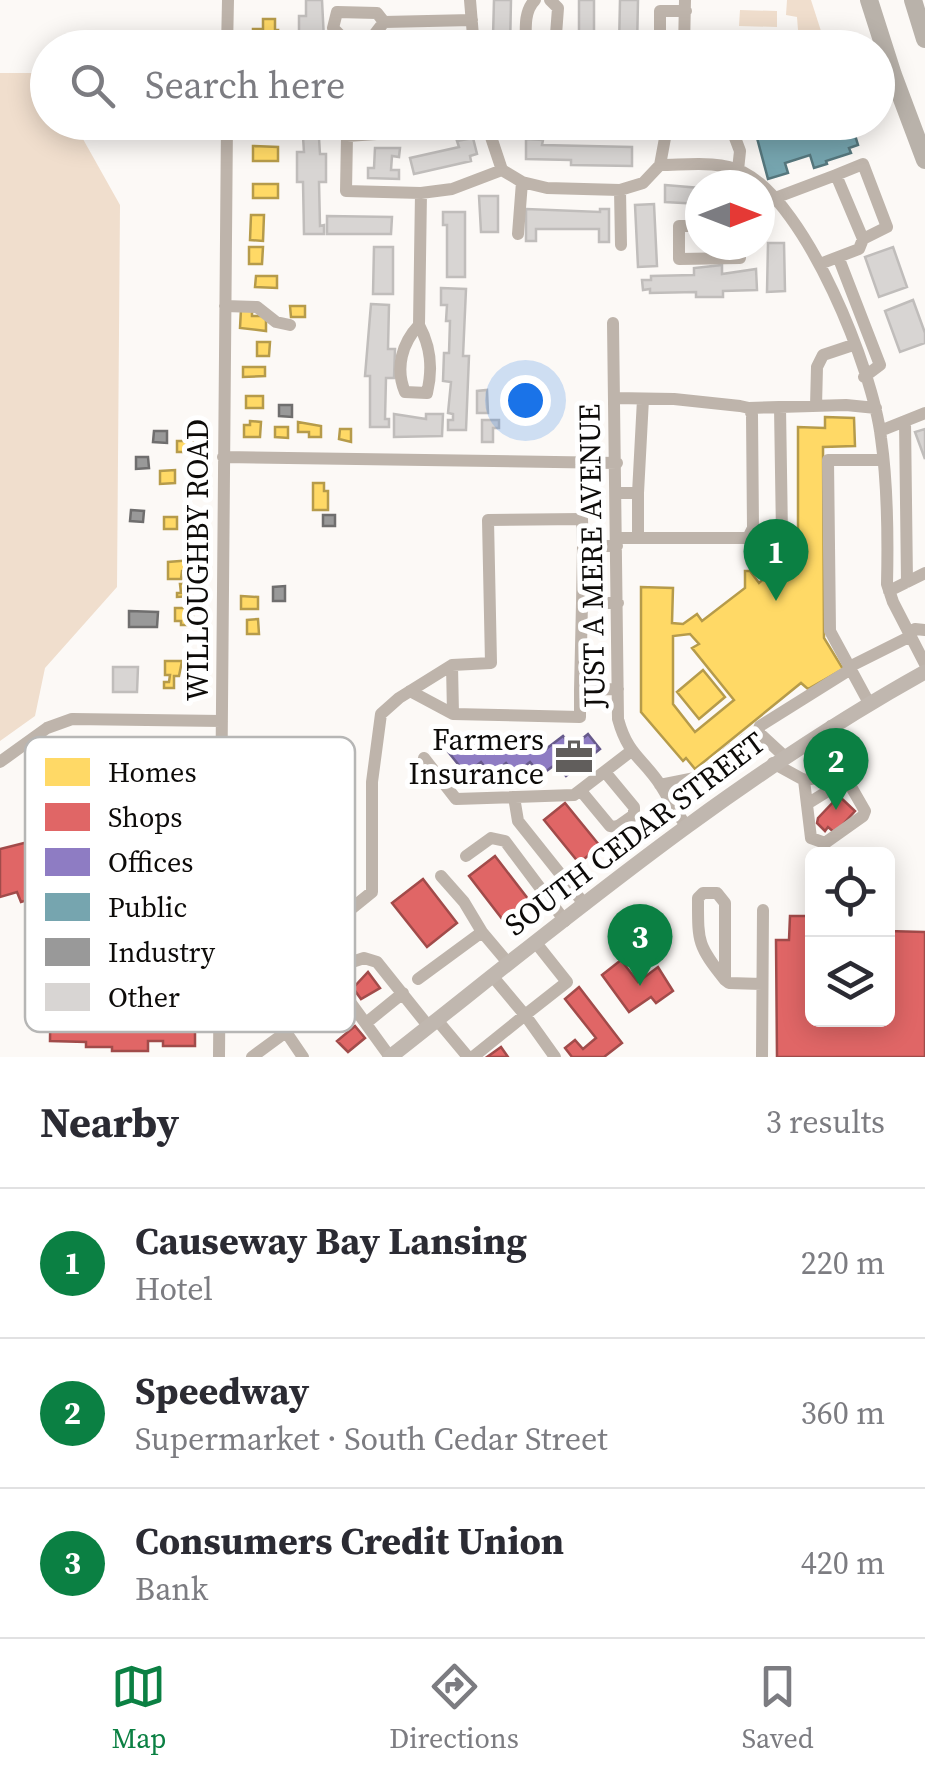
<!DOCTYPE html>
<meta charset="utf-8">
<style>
:root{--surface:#fff;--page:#f2f2f3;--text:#2b2b33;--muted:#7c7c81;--line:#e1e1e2;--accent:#0b8043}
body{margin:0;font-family:"Source Serif 4",serif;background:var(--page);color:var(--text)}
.controls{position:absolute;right:30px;bottom:30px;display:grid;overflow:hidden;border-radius:15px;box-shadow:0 5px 25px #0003}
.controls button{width:90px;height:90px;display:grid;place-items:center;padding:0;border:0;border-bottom:2px solid var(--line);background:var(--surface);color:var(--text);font:50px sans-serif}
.compass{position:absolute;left:685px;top:170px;width:90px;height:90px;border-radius:50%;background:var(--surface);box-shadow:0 5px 25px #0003;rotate:90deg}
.you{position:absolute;left:525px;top:400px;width:35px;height:35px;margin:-25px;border:8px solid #fff;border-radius:50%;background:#1a73e8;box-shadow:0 0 0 15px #1a73e833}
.badge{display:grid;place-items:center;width:65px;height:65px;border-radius:50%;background:var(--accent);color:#fff;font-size:32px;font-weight:700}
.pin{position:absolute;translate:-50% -82px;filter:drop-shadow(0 2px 5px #0008)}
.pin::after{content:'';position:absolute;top:52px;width:35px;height:30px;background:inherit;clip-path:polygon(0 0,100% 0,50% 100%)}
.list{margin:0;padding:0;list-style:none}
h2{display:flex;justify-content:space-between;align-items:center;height:130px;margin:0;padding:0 40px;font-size:42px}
h2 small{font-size:32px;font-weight:400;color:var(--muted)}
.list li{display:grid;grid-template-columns:65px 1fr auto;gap:30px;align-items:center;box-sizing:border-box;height:150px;padding:0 40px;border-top:2px solid var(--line)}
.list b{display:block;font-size:38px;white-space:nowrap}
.list p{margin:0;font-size:32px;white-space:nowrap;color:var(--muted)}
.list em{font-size:32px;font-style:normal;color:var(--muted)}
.icon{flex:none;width:55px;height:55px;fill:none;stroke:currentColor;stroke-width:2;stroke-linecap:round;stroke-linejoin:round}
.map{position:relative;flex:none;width:925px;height:1057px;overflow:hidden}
.search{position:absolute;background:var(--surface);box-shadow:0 5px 25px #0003;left:30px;right:30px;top:30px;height:110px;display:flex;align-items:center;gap:25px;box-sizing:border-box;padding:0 35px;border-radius:55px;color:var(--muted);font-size:38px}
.sheet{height:580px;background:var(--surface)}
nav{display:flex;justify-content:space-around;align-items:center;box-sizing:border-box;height:140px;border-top:2px solid var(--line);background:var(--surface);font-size:28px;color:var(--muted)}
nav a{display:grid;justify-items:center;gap:5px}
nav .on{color:var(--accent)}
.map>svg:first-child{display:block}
</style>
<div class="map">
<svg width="925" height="1057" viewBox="0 0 925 1057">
<rect width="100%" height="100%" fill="#fcf9f6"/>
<path fill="#f0decd" d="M787,0H811L821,31L798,30L797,17L786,15Z
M740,10L777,11V27L739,26Z
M0,73H46L48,122L74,123L120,205L117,587L45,668L35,716L0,741Z"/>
<path fill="#ffd966" stroke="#b69b4a" stroke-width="2.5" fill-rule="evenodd" d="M263,19H275V30H278L276,48L253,43V29H263Z
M253,146L278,147V161H253Z
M253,184H278V198H253Z
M251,215H264L263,241L250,240Z
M249,247H263L262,264H249Z
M256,276H277V288L255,287Z
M290,306H305V317H291Z
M241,309H252V316H266V331L240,328Z
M257,342H270L269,356H257Z
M243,367H265V376L243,377Z
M246,396H263V408H246Z
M825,417L854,418L855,446L823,447L824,638L843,669L808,689L801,683L695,769L686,758L683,761L641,712V587L673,588L672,623L683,624L697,614L702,621L745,588V571H750L759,583L774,570L798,571V427L825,428ZM690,634L699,644L692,648L734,700L695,732L673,704V636Z
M250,421L261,422L260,437H244V425H250Z
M298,422L321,426V437H309V432H298Z
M275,427H288V438L275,437Z
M340,429H351V442L339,439Z
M177,441H193V452H177Z
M175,470V483L160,484V471Z
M313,483H324V491H328V510H313Z
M164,517H177V529H164Z
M192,560V572L182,571L181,579H168V562Z
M180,584H192V596L177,597V593H181Z
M241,596L258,597V609H241Z
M175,608H193V625H181V621H175Z
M258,619L259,634H247V620Z
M165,661H182L179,676H174V688H164V682H169L170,675H165Z
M703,670L725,697L699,719L677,692Z"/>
<path fill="#e06666" stroke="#a14b4a" stroke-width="2.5" d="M831,772L843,789L832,797L820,779Z
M839,796L855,811L835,833L828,827L825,831L817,823L818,818Z
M565,803L600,846L579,863L544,820Z
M40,839L46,858L38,861L48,894L21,902L17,892L0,897V849Z
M495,856L532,904L506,924L469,876Z
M423,879L457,923L427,947L392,903Z
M790,916H812V1019H888V931L925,932V1057H777L776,940H789Z
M145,949H195V1046H163V1041H148V1051H112V1047H86V1042L50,1041L51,963H145Z
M621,960L638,982L658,967L673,991L656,1003L651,997L629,1012L602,975Z
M368,972L380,988L361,999L353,988Z
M579,987L622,1043L604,1057H572L565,1048L575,1040L583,1049L596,1038L565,999Z
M355,1026L365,1038L348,1052L337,1041Z
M501,1047L508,1057H487Z"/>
<path fill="#8e7cc3" stroke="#675a8b" stroke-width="2.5" d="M588,734L600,749L566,776L556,764L541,775L530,762L515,774L506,763L491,775L481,762L466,774L445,748L458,738L468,751L487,736L496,748L511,736L521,749L536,737L546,749L563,736L572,747Z"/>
<path fill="#76a5af" stroke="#56777d" stroke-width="2.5" d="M851,122L858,145L849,148L851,153L826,161L827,164L814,168L810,155L785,163L788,173L768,179L753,123Z"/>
<path fill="#999" stroke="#6f6e6e" stroke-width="2.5" d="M279,405H292V417L279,416Z
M154,431H167V443L153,442Z
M136,457H148L149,468L136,469Z
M131,510L144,511L143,522L130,521Z
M323,515H335V526H323Z
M285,586V601H273V587Z
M129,611L158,612L157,627H129Z"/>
<path fill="#d8d5d3" stroke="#c0bdbb" stroke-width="2.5" d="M306,0H322L324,40L317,41L318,48H301V41H299V16H306Z
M494,0H511L510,48H494L499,46V37H493Z
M579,0H594V48H579Z
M620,0H638L637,48L619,47Z
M379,43H458V48H379Z
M302,122H318L320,154H326V182H319L320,226L324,225V234H304L303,182H297V152H304Z
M516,122H533L535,130L518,134Z
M473,138L477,154L470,156L471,161L414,174L410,158L459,147L457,141Z
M526,139L543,140L542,145L632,147V166L571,165V160L526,159Z
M375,148H400L399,157L392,156L391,170H399V179L368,178V168H374Z
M665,185L700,188V204L665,202Z
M479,196H498V232H481Z
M654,204L657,266L638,267L635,205Z
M526,209L600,212V209H609V242H599V229H536V241H526Z
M443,212H465V277H447V225H443Z
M327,216L392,217L391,234H327Z
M768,243H784L785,291L767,292Z
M374,247H393V294H373Z
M893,247L907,287L879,297L865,257Z
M722,265V274L756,269L757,290L723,291V297H696V292L650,293V289L643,290L642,280H651V276L694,275V268Z
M441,288L466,289L463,356H469L466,430H448V420H453V414L448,413L451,382L443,381L444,353H449L450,321H446L447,305H441Z
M913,300L925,333V343L900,352L885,311Z
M371,304L389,305L388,349H395L394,378H386L385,419H389V427H370V376H365Z
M487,390L488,413H477V391Z
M394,414L426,419V414H443L442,436L394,437Z
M482,420H499V428H493V442H482Z
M925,429V459L915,432Z
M113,667H138L137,692H113Z"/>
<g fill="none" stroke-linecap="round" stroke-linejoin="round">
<path stroke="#beb4ab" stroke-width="12" d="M470,0L474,48
M550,0L558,8L555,48
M384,22L377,13L337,12L333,28L341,36L371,39L384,22L472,20
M227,48L228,0
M526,48C526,31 523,12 535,0
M660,48V11H686
M684,48L685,0
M445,122L421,131L347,136L346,191L421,193L452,189L502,170
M486,122L502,170L522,182L547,188L620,190L643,183L660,165L668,122
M592,122L665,133
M729,122L740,151L738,170
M660,165C686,165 719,160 743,172C807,204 873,370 881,438C887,480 888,541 887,584L893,602L925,664
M836,175L863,164L887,227L863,239
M620,190L621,245
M760,213L775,198L836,175L863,239L859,249L820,264
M700,226H679V259L740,258V245
M518,234L522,182
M839,259L880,365L864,377
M225,306L257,307L276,322L290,325
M613,323L618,719C628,756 643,758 661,786C670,800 675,813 687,826
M419,325C431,347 433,368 427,393L405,392C395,368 402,343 419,325L421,193
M614,398L674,399L740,406L749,408L752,415L753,528L748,538H617
M816,406L817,367L823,355L853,345
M749,408L846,405L876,408
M905,421L907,582
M880,431L925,413
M223,457L617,463
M617,493H638V538
M638,493L643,399
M748,538L775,540L782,535L780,407
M583,546L582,603H618
M617,546H583L582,519L488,520L491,663L452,665L453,714L580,717V690L618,689
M889,591L925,573
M909,633L915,629L925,630
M849,667L911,636
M580,690L582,603
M410,691L453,714
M869,703L830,631L828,460H882
M758,732L760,726L851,669
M744,740L758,732L784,756
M424,758L456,799L574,795L630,752
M0,762L47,728L72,719L222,721
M773,763L804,780L811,838L825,843L863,816L865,811L838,764L831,726
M804,780L817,778L838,764
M660,785L700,777L732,749
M581,791L610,826L617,827L634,815V807L605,772
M514,797L518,821L585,905
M807,804L828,791
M466,856L491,838L505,841L565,921
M441,876L464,902L482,932
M220,915L289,914L351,909L372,892V782L381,714L399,698L452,665
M493,977L525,1015L567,982L536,943
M418,979L482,932L509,964
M725,980V903L717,893H703L698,898C698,942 697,945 725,980L729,983L762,984
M437,1020L468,1057
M366,1023L403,993
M219,1057L227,122
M252,1057L286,1032L303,1057
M390,1057L345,995L340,985L349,963L364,958L377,962L429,1027
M473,1057L525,1015L555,1057
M762,1057L763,910"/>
<path stroke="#c0b7af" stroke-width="15" d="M390,1057C563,921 732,779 925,672"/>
<path stroke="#b9b2aa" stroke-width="18" d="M869,0L893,75L925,160
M913,0L925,39"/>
</g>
<defs>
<g id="office-bare" transform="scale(3)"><path d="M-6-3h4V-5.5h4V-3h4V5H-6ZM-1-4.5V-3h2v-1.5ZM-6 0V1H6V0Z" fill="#615e5c" stroke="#fff" stroke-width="2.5" paint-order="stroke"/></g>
</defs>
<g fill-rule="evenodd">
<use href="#office-bare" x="574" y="757"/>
</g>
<g text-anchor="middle" stroke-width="10" stroke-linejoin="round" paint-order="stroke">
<g font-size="30" fill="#0d0b09" stroke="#fff">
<text transform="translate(592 556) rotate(-91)" y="10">JUST A MERE AVENUE</text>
<text transform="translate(198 560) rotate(-90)" y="10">WILLOUGHBY ROAD</text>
<text transform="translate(635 834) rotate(-37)" y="10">SOUTH CEDAR STREET</text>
</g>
<g font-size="30" fill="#0d0b09" stroke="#fff" text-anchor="end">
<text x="544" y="750">Farmers<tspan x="544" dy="34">Insurance</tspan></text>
</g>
</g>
<rect x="25" y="737" width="330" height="295" rx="15" fill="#fff" stroke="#b6b6b5" stroke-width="2.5"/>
<rect x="45" y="758" width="45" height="28" fill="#ffd966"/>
<rect x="45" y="803" width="45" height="28" fill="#e06666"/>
<rect x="45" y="848" width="45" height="28" fill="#8e7cc3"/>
<rect x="45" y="893" width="45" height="28" fill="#76a5af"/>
<rect x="45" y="938" width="45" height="28" fill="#999"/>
<rect x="45" y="983" width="45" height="28" fill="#d8d5d3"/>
<g font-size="28" fill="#0d0b09">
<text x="108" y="782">Homes</text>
<text x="108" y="827">Shops</text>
<text x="108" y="872">Offices</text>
<text x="108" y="917">Public</text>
<text x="108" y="962">Industry</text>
<text x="108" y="1007">Other</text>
</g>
</svg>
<div class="controls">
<button><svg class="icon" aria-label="locate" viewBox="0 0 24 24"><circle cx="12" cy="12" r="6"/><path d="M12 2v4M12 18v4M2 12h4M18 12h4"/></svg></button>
<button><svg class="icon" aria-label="layers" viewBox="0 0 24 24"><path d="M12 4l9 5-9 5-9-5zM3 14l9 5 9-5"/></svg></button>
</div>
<svg class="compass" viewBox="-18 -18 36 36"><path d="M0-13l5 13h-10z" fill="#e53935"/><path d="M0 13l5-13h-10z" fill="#7c7c81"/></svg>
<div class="you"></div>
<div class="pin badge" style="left:776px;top:601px">1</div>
<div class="pin badge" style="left:836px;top:810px">2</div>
<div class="pin badge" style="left:640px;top:986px">3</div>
<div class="search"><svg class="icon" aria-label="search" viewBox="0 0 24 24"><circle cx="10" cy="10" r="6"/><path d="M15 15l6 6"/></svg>Search here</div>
</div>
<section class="sheet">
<h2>Nearby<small>3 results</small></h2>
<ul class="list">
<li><span class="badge">1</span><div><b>Causeway Bay Lansing</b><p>Hotel</p></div><em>220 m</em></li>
<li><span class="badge">2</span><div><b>Speedway</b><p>Supermarket · South Cedar Street</p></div><em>360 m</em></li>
<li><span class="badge">3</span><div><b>Consumers Credit Union</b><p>Bank</p></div><em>420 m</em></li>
</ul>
</section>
<nav>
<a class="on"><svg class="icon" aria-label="map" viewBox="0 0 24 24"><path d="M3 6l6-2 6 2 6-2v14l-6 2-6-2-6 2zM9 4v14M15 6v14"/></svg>Map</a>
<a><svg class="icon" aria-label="directions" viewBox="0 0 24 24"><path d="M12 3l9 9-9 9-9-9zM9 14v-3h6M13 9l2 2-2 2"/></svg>Directions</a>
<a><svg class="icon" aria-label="saved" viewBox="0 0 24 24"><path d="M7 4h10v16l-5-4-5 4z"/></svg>Saved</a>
</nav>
